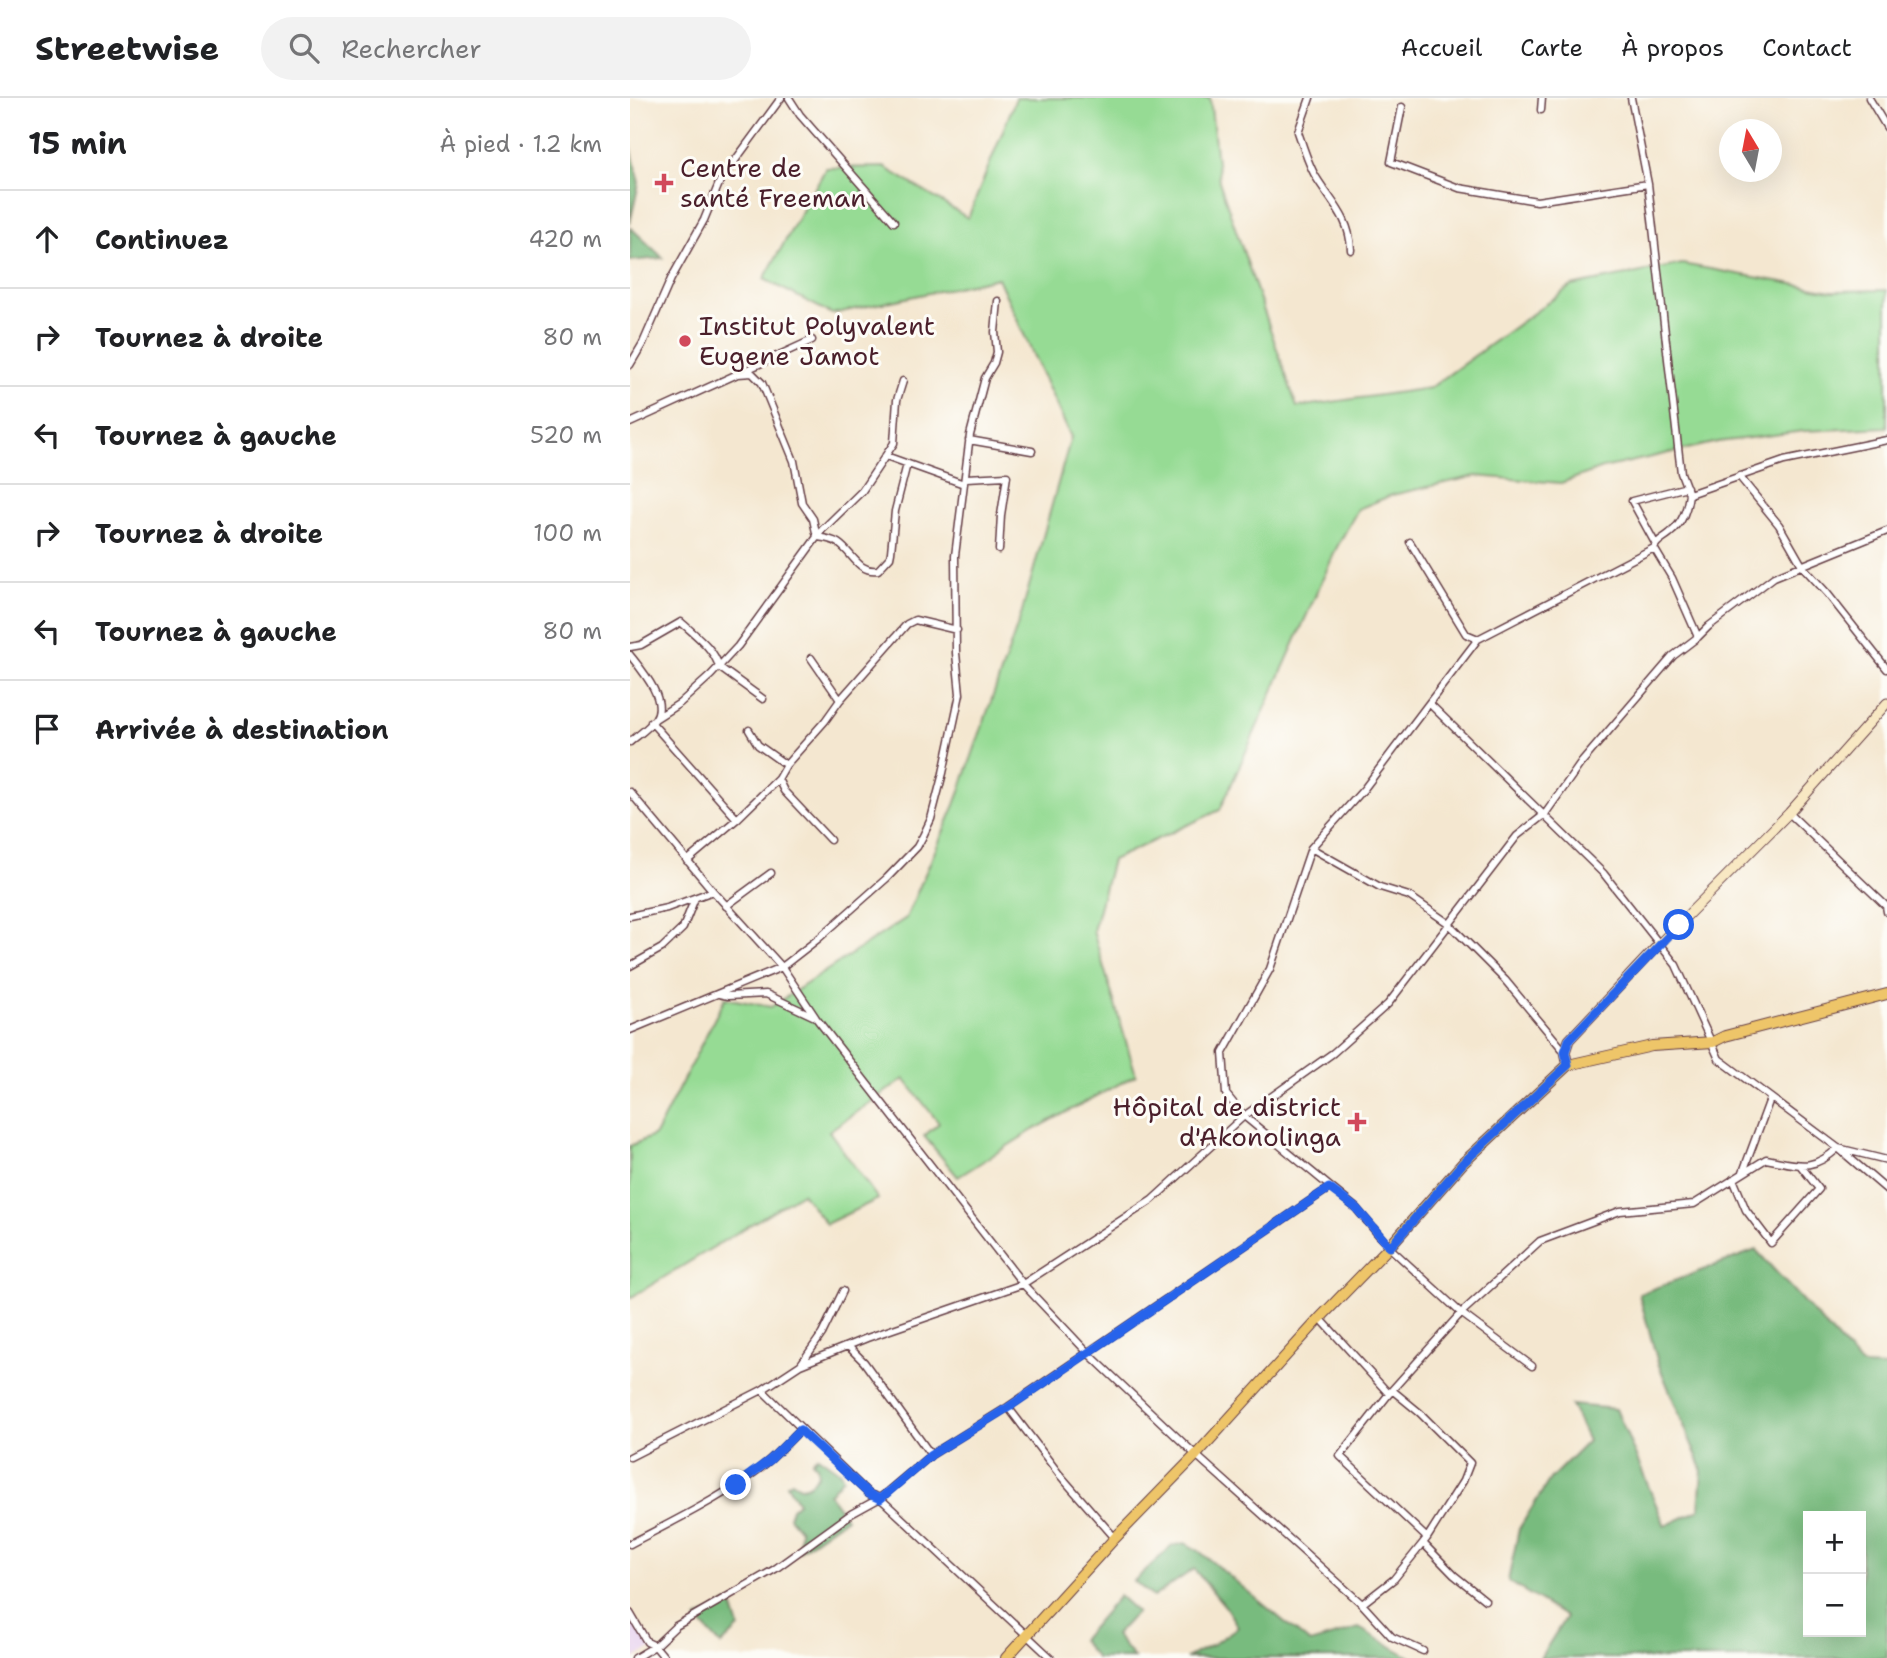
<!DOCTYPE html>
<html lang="fr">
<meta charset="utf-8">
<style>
:root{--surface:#fff;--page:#f2f2f2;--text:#202124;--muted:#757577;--line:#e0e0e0}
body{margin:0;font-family:"Shantell Sans",sans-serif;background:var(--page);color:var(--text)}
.controls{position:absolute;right:21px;bottom:21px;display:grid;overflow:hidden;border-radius:0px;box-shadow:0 7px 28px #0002}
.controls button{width:63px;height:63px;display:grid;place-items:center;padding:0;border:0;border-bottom:2px solid var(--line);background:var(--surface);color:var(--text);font:35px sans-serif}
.compass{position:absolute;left:1089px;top:21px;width:63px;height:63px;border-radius:50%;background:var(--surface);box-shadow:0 7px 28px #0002;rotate:350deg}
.stop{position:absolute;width:21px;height:21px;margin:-16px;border:5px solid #2563eb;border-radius:50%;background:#fff}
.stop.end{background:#2563eb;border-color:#fff;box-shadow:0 2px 7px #0008}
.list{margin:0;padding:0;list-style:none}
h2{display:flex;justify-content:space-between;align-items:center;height:91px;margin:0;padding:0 28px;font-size:30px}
h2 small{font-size:23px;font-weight:400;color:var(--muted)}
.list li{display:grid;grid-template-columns:46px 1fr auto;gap:21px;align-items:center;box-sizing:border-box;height:98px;padding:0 28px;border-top:2px solid var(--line)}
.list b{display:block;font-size:26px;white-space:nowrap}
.list em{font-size:23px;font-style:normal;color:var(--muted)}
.icon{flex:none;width:38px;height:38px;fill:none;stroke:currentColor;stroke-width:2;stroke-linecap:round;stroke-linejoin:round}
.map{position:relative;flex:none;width:1257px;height:1560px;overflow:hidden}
header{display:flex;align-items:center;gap:42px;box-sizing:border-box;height:98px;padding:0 35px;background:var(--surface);border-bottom:2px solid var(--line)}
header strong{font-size:33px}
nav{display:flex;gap:38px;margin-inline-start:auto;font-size:24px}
.search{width:490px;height:63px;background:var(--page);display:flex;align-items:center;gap:18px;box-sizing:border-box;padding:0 24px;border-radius:38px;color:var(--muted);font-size:26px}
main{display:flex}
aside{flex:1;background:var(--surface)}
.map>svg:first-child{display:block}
</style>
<header>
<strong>Streetwise</strong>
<div class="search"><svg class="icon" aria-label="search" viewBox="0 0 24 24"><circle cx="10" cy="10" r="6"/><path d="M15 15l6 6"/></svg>Rechercher</div>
<nav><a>Accueil</a><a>Carte</a><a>À propos</a><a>Contact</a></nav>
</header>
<main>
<aside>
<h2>15 min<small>À pied · 1.2 km</small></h2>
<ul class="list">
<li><svg class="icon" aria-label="ahead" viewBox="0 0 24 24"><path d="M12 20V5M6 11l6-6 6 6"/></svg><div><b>Continuez</b></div><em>420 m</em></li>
<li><svg class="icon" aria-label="right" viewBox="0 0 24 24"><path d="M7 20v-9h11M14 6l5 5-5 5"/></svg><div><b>Tournez à droite</b></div><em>80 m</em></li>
<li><svg class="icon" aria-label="left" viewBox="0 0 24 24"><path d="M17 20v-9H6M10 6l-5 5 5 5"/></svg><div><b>Tournez à gauche</b></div><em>520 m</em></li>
<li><svg class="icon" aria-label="right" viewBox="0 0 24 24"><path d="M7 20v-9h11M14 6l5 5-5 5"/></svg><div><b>Tournez à droite</b></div><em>100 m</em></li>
<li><svg class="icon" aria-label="left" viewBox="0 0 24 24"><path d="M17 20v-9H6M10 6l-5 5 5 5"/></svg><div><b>Tournez à gauche</b></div><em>80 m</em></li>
<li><svg class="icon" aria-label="arrive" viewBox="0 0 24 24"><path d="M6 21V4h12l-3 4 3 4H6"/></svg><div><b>Arrivée à destination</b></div></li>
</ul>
</aside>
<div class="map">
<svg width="1257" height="1560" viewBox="0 0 1257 1560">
<rect width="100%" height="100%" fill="#fdfcf7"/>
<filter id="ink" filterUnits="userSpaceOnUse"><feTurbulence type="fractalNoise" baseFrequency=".0143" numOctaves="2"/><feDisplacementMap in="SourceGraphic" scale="14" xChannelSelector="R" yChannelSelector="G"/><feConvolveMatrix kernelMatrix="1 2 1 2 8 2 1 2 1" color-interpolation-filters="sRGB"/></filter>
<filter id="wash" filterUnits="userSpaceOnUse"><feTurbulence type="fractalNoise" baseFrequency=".00686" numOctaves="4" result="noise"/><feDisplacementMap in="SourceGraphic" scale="28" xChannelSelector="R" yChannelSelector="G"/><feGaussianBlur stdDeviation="1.57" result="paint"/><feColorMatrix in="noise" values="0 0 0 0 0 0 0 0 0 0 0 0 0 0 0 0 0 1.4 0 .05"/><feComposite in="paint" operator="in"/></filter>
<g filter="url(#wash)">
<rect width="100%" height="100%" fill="#f4e7d0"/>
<path fill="#e7d2ef" d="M0,1515L17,1544L25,1548L5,1560H0Z"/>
<path fill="#96db94" stroke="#707d60" stroke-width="2" d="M386,0H580L589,83L667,309L800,290L941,188L1052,166L1202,193L1257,192V329L1174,333L1088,344L973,370L931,385L846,378L762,397L728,411L707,449L590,712L482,762L463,833L506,977L403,1032L328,1079L294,1038L309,1025L274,981L199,1033L248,1101L196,1126L172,1095L0,1200V1048L25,1037L95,900L141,909L276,820L325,707L391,517L441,339L368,180L202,216L134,181L196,70L254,69L338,120Z"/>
<path fill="#78bb7e" stroke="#616d54" stroke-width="2" fill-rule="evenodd" d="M0,45L9,85L0,125Z
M0,129L33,160L0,163Z
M1126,1152L1232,1268L1257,1269V1560H910L936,1519L878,1483L889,1431L920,1381L958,1343L941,1307L986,1311L1035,1428L1069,1412L1072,1371L1028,1265L1009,1196ZM1178,1418H1231V1534H1178Z
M188,1358L209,1373L213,1380L199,1396L216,1420L169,1453L170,1432L159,1419L162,1410L168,1405L157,1386L162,1383L170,1389C179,1389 183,1383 188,1377L187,1368L182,1363Z
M555,1445L569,1453L680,1545L729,1530L782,1560H556L582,1547L608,1529L595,1508L564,1471L523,1499L504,1483L542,1448Z
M489,1498L507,1514L485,1537L504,1560H466L451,1542Z
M98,1505L102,1507L109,1530L91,1547L67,1521Z"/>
</g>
<g filter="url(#ink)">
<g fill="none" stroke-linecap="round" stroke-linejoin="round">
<g stroke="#643d44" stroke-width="9">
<path id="street" d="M159,0L170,17L264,124
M680,0L668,34C673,48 678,66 686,79C702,105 720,120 721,152
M1001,0L1018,86L1051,375L1059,396
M1239,0L1257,30
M772,9L761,64L829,90L907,103L1018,86
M911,12L912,0
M0,267L13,245L41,181L74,122L90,83L151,0
M108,276L122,275L132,285L164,363L172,405L183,421L187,439C194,440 202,441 208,445C223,455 228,475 248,472L260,459L261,454L265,413L277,366
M0,325L182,242
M339,342L402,353
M256,358L334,386
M1109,378L1149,427L1173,469L1197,495L1257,571
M336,380L377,378L371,417L369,452
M780,444L836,536L848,541
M1025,445L1002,403L1057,389
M1024,450L1042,480L1068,539
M0,549L11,547L51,524C65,537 84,550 89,569L133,601
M0,557C11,571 39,603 25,621C19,630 8,637 0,644
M181,560L210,602
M799,605L848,541L1024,450C1027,442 1033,441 1040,435C1053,425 1057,411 1059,396L1154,363L1257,342
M25,621L50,605L81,577L108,548L192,432L232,393L264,345L267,302L273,283
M21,624L107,721
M119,632L128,647L156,667
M148,681L154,693L200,742
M0,694L83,793L152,869L186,920L393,1186L458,1255L566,1357L732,1506L762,1539L793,1553
M1159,715L1256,808L1257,814
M681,750L750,789L779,798L818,825L875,882L935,954
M57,763L107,721L148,681L156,667L195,623L210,602L277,526L285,522L327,532
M96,808L141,775
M0,818L37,810L83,793
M0,868L32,850L53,830L65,800
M89,896L98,898L136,896L185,919
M0,932L152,869L188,841L257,780L287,749L293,738L301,721L313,675L330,596L326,555L325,458L340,337L355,280L364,265L367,254L365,234L368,203
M1113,1074L1140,1001
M1103,1081L1116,1112L1141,1145L1189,1091L1170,1067
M690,1220L759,1296
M218,1248L234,1264L301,1357
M171,1266L192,1236L213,1193
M902,1268L831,1215L759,1149L726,1110L614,1018L596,996L593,955L640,871L681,750L734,691L799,605L974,776L1046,867L1089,961L1208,1050L1257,1092
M132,1292L239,1396L250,1400L421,1560
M378,1309L429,1376L485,1440
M0,1359L132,1292L170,1267L237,1240L393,1186L522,1102L614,1018L703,955L758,906L887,738L915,716L951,665L1043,558L1068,539L1079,528L1144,479L1257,433
M797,1440L710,1358L762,1292L831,1215L910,1143L990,1113L1064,1106L1136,1061C1169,1067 1182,1074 1208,1050L1257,1062
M793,1445L824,1477L855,1502
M0,1446C40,1425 81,1405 118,1379C138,1366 154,1348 170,1332
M732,1506L764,1481L797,1440L833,1383L840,1365L790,1315L762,1292
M0,1515L17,1544L25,1548L35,1560
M5,1560L25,1548L46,1528L145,1471L221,1416L250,1400L301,1357L378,1309L699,1090"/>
</g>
<g stroke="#643d44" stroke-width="11">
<path id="secondary" d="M938,967L935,954L939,942L1030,845L1159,715L1257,605"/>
</g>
<g stroke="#643d44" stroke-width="12">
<path id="primary" d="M376,1560L485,1440L566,1357L690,1220L759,1149L833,1065L938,967L1022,948L1083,944L1095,938L1257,896"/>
</g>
<use href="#street" stroke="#fff" stroke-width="6"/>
<use href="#secondary" stroke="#f8e8c3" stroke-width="9"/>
<use href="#primary" stroke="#eec569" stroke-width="10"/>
</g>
</g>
<g fill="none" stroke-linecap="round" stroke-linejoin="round" filter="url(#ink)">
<path stroke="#2563eb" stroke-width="9" d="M106,1387L140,1362L170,1332L239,1396L250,1401L301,1357L379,1309L699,1090L726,1110L760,1149L833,1065L938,967L935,954L939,942L1049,827"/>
</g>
<g fill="#d1495b" stroke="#fdfcf7" stroke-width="2.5">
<path d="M30.5 74.5h7v7h7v7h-7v7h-7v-7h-7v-7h7z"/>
<circle cx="55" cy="243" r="7"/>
<path d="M723.5 1013.5h7v7h7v7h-7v7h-7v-7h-7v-7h7z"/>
</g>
<g text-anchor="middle" stroke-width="6" stroke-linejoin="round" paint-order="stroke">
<g font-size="26" fill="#4a1f2b" stroke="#fdfcf7" text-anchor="start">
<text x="50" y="79">Centre de<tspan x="50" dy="30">santé Freeman</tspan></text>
<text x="69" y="237">Institut Polyvalent<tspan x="69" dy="30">Eugene Jamot</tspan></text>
<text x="711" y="1018" text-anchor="end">Hôpital de district<tspan x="711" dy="30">d'Akonolinga</tspan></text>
</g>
</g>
</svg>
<div class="controls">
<button>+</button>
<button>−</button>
</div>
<svg class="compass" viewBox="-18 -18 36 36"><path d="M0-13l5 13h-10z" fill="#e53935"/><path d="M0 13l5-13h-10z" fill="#757577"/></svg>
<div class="stop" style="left:1049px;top:827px"></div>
<div class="stop end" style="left:106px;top:1387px"></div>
</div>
</main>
